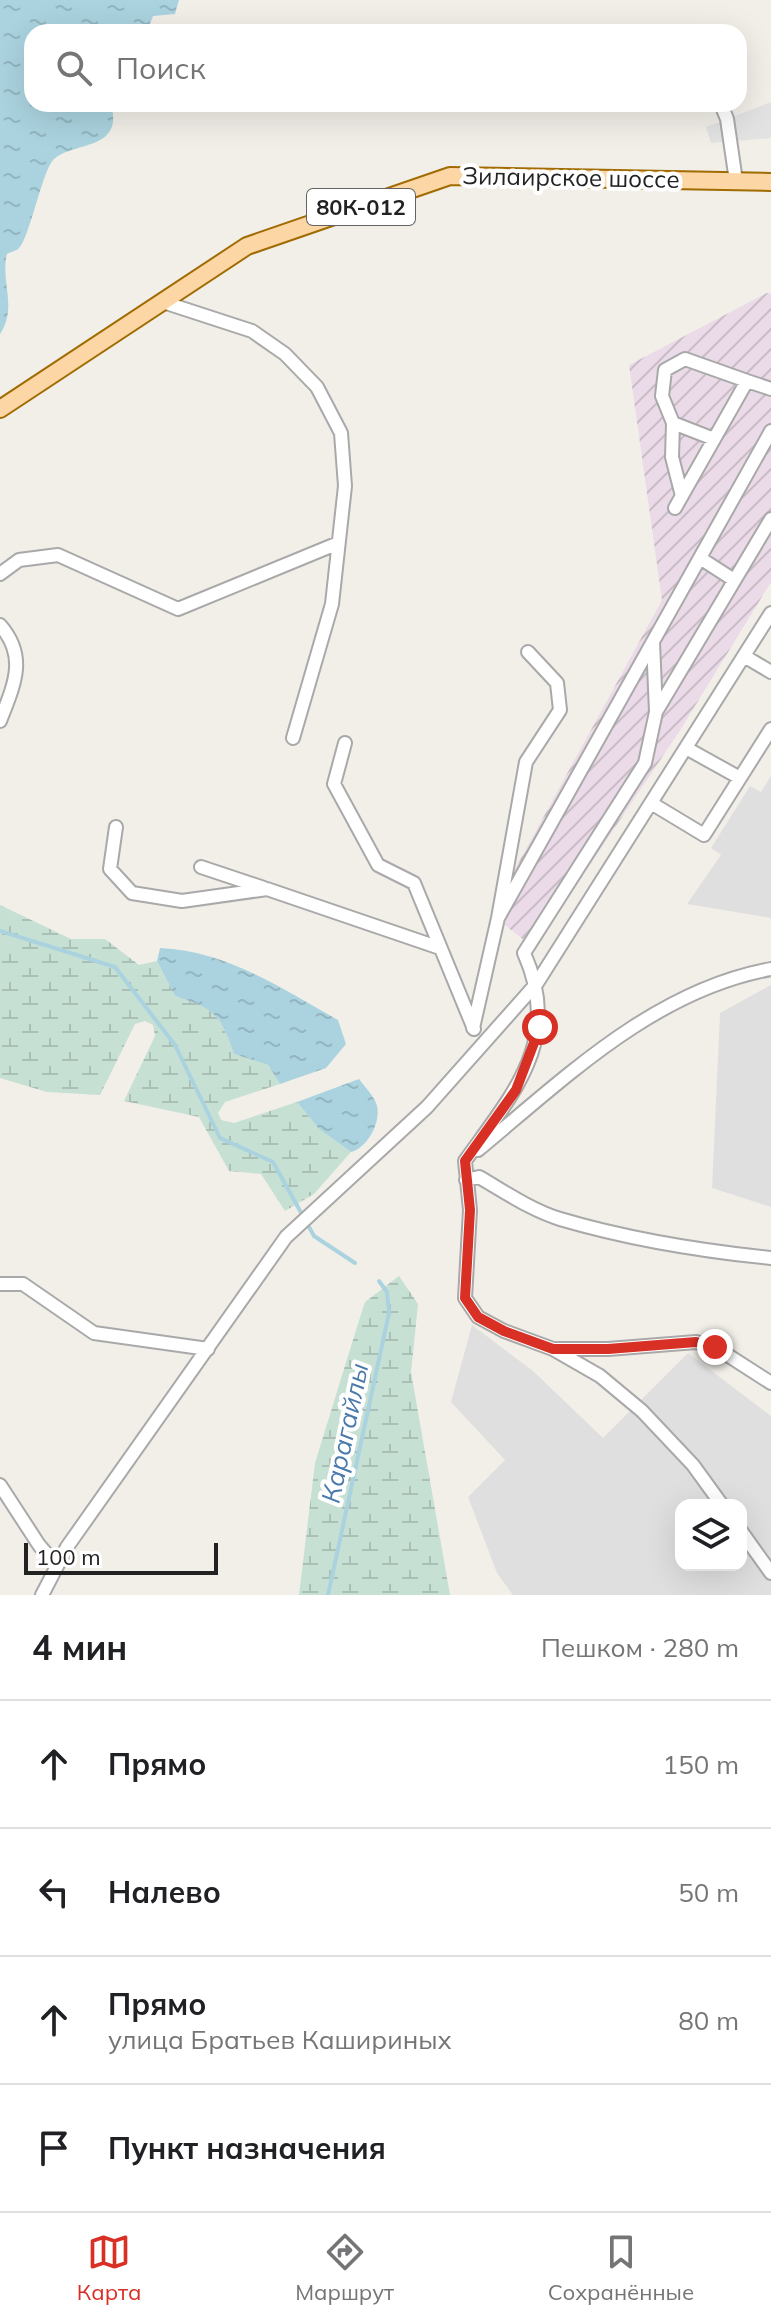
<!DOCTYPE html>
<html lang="ru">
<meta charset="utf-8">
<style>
:root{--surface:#fff;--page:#f6f6f6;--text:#202124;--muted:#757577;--line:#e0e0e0;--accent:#d93025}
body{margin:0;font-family:Mulish,sans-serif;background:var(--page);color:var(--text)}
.controls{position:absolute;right:24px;bottom:24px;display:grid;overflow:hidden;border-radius:16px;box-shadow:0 8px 32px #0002}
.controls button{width:72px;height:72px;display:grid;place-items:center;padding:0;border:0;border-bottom:2px solid var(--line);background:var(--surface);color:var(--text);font:40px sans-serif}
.scale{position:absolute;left:24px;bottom:20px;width:194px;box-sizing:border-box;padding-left:8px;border:4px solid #222;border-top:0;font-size:22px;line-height:28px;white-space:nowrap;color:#222;-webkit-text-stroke:6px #fff;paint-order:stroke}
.stop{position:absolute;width:24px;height:24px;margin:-18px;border:6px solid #d93025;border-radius:50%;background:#fff}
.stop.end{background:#d93025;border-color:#fff;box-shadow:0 2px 8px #0008}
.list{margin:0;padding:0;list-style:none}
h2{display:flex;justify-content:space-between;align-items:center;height:104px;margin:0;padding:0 32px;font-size:34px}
h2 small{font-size:26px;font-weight:400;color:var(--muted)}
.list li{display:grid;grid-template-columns:52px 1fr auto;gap:24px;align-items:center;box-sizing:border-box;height:128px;padding:0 32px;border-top:2px solid var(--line)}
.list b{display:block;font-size:30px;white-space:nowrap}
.list p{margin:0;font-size:26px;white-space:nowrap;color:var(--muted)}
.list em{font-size:26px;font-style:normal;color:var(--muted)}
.icon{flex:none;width:44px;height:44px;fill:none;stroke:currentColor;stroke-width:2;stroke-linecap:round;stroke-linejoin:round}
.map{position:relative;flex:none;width:771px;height:1595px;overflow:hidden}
.search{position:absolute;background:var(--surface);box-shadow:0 8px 32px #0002;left:24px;right:24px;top:24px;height:88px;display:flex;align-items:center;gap:20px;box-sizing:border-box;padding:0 28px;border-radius:24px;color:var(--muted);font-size:30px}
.sheet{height:616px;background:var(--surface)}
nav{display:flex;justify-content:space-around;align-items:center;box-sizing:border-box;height:112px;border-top:2px solid var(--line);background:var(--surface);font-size:22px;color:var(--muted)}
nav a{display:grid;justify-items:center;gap:4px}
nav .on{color:var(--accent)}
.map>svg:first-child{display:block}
</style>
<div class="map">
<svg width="771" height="1595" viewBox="0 0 771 1595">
<defs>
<pattern id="industrial-furrows" width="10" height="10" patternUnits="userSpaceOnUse" patternTransform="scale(2)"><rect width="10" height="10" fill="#ebdbe8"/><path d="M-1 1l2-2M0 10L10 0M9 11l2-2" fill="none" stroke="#c9bcc7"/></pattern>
<pattern id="wetland-marsh" width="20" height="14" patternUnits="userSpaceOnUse" patternTransform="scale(2)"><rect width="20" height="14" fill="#c6e0d4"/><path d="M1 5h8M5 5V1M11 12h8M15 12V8" fill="none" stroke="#aac0b6"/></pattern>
<pattern id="water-ripples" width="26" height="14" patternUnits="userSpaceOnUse" patternTransform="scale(2)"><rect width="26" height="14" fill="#aad3df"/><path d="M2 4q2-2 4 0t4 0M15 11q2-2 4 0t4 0" fill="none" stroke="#92b5bf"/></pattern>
</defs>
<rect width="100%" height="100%" fill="#f2efe9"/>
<path fill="#e0dfdf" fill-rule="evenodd" d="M771,776V918L687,904L721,855L711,848L750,786L761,792Z
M771,985V1207L712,1188L720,1013Z
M472,1325L533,1371L603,1438L688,1353L771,1416V1595H513L497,1573L468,1497L505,1460L451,1402ZM681,1505H741V1565H681Z"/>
<path fill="url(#industrial-furrows)" d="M767,293L771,294V582L679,732L534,948L505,925L515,869L662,600L629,365Z"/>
<path fill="url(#wetland-marsh)" d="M0,905L71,939H105L139,965L157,961L175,996C215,1009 220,1014 234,1054L268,1065L280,1084L225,1102L218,1113L221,1120L234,1123L297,1102L319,1129L351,1152L314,1194L285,1211L261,1174L229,1171L199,1117L124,1101L155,1036L153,1025L145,1021L135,1024L100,1095L47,1092L0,1078Z
M399,1276L418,1304L411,1372L450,1595H299L315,1463L356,1330L365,1302Z"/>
<path fill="#e2e2e2" d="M771,102V138L711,143L706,127Z"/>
<path fill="url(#water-ripples)" d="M0,0H179L175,14L153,16L147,32H32V104H116L112,109C122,153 65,141 51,163C40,181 28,242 18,249C18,250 8,253 7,254C0,281 18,307 0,334Z
M160,948C227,951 281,988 338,1020L346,1044L326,1068L280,1084L268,1065L234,1054C220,1014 215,1009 175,996L157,961Z
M359,1079C364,1086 375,1097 377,1106C381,1123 367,1148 351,1152L319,1129L297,1102Z"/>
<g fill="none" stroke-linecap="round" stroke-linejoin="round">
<path stroke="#aad3df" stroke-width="4" d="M0,931L115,967L175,1045L220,1138L273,1162L314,1236L355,1263
M328,1595L389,1313L387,1292L379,1281"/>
<g stroke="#a9a9a9" stroke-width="16">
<path id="minor" d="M721,104L727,119L736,181
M163,302L252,331L285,354L317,387L341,433L345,486L332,604L293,738
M673,423L714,439
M682,496L672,457L673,423L662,396L665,370L685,359L747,381
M675,508L747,381L771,389
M700,558L734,580
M0,574L19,560L58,555L178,609L336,544
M0,625C28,657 14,685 0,721
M653,642L656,712L645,763L524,953C563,1040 514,1092 465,1161L470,1210L465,1298L478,1317L504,1331L553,1349L600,1376L642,1411L693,1465L722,1505
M744,656L771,672
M656,712L771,519
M345,743L334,784L378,865L414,883L474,1029
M686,748L740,778
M651,803L704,835L771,729
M116,827L110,869L132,893L182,901L267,889L440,948
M201,867L264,888
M498,918L771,431
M473,1028L498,918L526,762L560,710L557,683L528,652
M478,1150C566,1077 655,990 771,969
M466,1180L479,1177C505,1192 531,1210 560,1219C628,1239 701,1251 771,1258
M0,1284H23L94,1333L208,1349
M556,1349H608L696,1342L715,1347L771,1383
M0,1485L39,1545L57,1566
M741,1531L771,1573
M42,1595L67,1547L286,1237L427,1107L537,983L771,613"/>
</g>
<g stroke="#a06b00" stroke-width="20">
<path id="major" d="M0,409L247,246L450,176L771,182"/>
</g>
<use href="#minor" stroke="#fff" stroke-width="12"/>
<use href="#major" stroke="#fcd6a4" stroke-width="16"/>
</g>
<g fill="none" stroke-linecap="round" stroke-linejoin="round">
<path stroke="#d93025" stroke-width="10" d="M540,1027L516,1090L465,1161L470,1210L465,1298L478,1317L504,1331L553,1349H608L696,1342L715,1347"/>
</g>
<g text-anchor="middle" stroke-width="8" stroke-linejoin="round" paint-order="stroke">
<rect fill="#fff" stroke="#646464" stroke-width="2" x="307" y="189" width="108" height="36" rx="6"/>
<g font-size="22" font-weight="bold" fill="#222">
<text x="361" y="215">80К-012</text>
</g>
<g font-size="24" fill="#222" stroke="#fff">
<text transform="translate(571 178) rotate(1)" y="8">Зилаирское шоссе</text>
</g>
<g font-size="26" font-style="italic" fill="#4a7aab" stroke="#fff">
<text transform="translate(345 1433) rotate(-78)" y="9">Карагайлы</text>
</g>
</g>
</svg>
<div class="controls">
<button><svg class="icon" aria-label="layers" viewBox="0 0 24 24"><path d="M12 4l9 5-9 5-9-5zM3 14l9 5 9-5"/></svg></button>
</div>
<div class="scale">100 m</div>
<div class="stop" style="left:540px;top:1027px"></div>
<div class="stop end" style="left:715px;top:1347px"></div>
<div class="search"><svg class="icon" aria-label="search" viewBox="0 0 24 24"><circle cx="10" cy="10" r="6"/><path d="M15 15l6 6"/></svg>Поиск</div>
</div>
<section class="sheet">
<h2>4 мин<small>Пешком · 280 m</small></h2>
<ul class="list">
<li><svg class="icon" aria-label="ahead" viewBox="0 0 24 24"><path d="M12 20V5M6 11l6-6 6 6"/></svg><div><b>Прямо</b></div><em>150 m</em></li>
<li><svg class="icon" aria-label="left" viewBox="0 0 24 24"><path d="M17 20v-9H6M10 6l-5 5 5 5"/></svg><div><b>Налево</b></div><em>50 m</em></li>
<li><svg class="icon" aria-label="ahead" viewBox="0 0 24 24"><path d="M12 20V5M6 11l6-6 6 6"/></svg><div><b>Прямо</b><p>улица Братьев Кашириных</p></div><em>80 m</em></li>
<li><svg class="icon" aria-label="arrive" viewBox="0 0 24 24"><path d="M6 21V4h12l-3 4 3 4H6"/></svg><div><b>Пункт назначения</b></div></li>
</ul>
</section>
<nav>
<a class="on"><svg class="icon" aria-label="map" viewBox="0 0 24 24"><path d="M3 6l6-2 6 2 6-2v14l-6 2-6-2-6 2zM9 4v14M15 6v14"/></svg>Карта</a>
<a><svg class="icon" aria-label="directions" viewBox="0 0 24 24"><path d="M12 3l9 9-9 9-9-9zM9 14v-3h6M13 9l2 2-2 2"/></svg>Маршрут</a>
<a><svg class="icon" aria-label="saved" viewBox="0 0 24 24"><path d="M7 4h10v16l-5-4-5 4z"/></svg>Сохранённые</a>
</nav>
